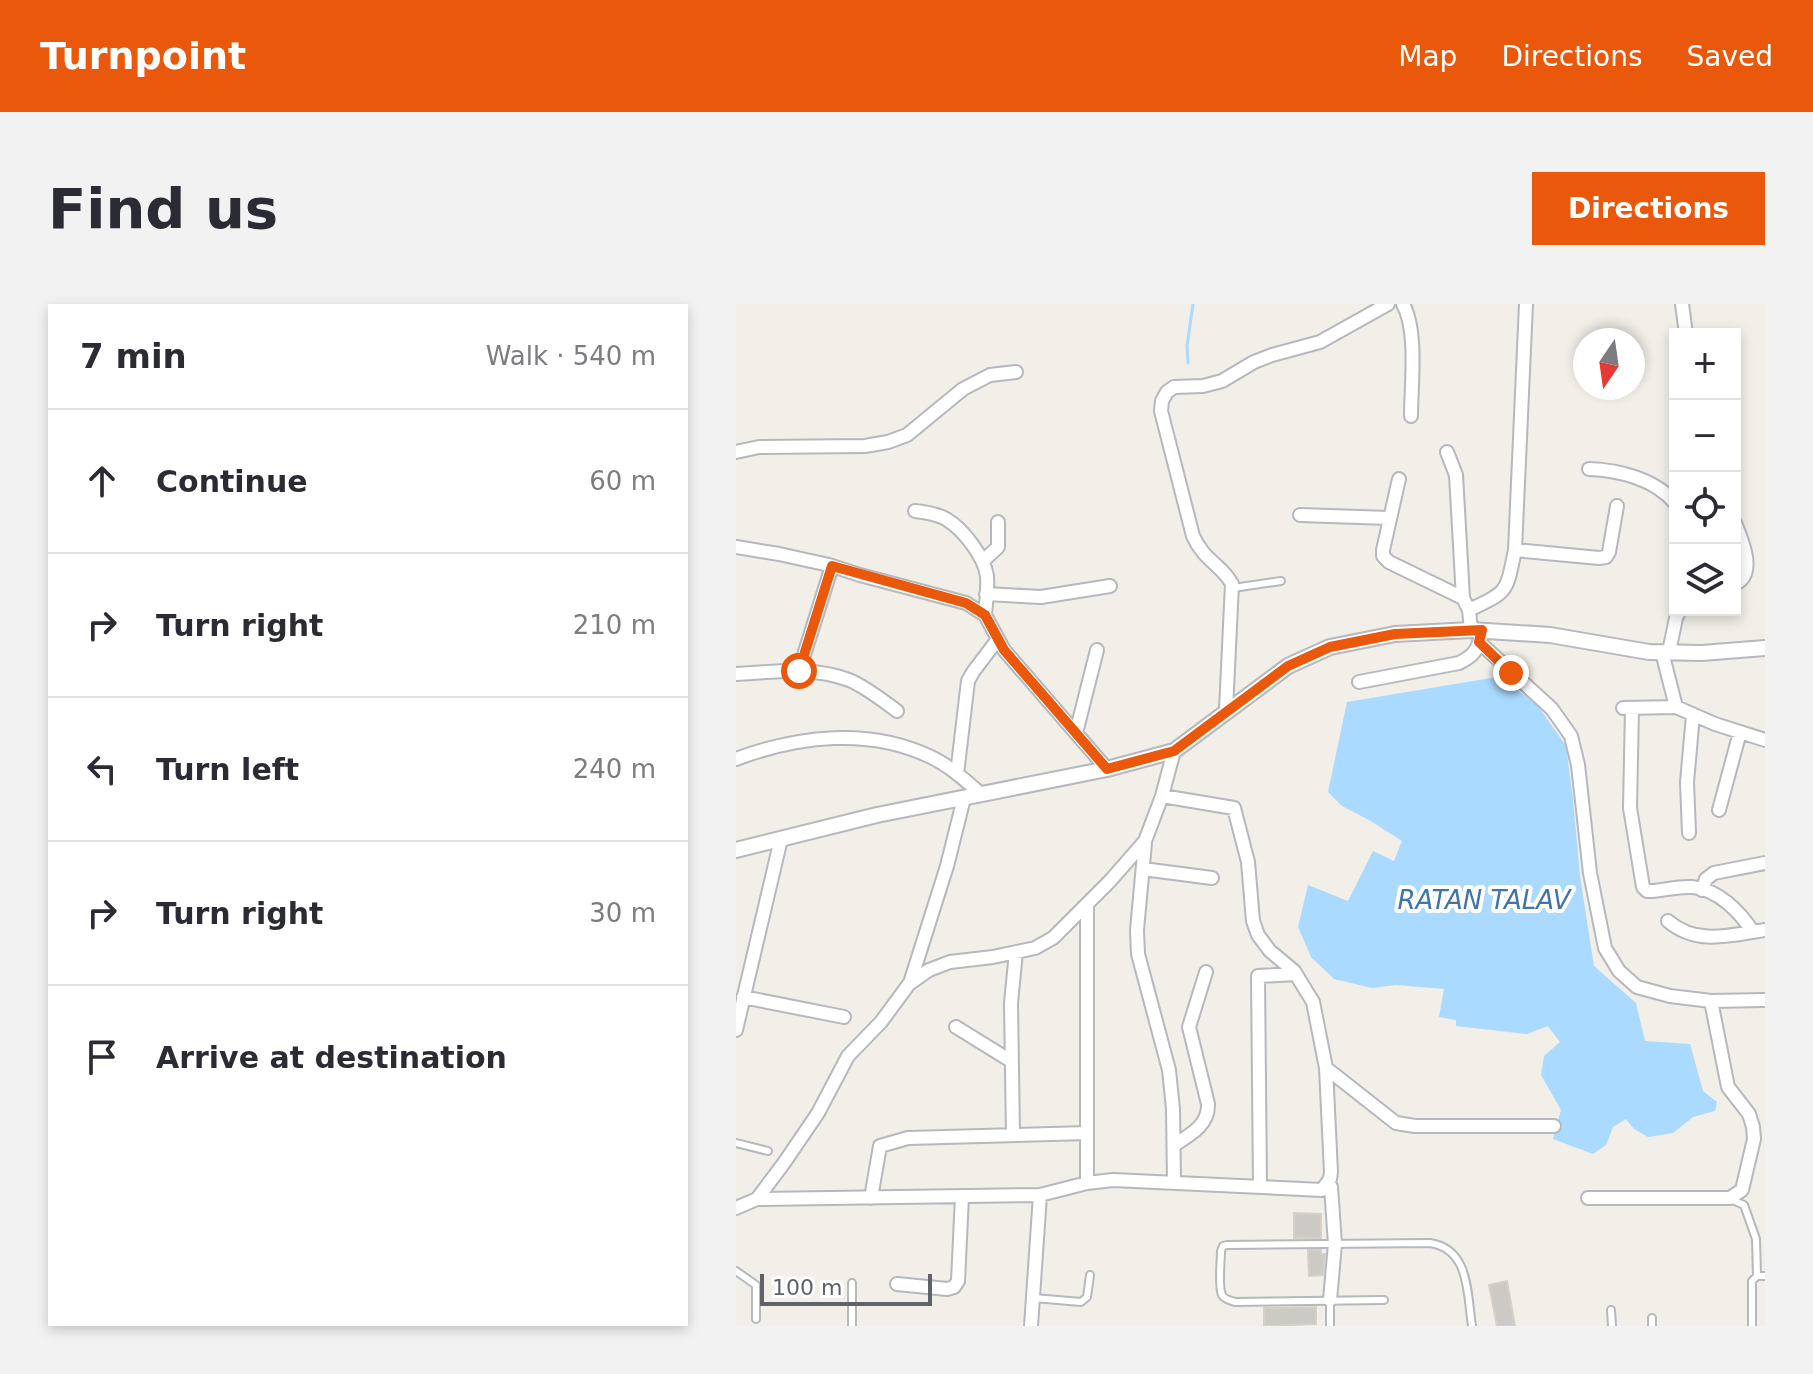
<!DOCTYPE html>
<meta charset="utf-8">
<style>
:root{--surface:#fff;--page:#f2f2f3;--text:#2b2b33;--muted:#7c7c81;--line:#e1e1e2;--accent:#ea580c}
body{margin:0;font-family:"DejaVu Sans",sans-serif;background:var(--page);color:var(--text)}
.controls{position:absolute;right:24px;top:24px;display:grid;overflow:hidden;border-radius:0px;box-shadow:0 4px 12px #0003}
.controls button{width:72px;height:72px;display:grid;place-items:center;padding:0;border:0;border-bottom:2px solid var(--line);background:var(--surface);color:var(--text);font:40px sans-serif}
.compass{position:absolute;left:837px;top:24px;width:72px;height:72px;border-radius:50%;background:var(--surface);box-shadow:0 4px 12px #0003;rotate:193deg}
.scale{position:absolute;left:24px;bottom:20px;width:172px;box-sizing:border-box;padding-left:8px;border:4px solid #5f6368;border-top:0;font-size:22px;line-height:28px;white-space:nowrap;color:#5f6368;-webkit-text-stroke:6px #fff;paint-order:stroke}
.stop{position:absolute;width:24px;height:24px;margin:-18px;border:6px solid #ea580c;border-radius:50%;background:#fff}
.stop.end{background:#ea580c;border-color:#fff;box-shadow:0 2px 8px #0008}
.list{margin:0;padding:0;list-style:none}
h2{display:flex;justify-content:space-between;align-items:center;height:104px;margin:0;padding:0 32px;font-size:34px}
h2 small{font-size:26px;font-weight:400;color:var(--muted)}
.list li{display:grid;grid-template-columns:52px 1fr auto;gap:24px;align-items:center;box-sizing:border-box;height:144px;padding:0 32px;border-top:2px solid var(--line)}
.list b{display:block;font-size:30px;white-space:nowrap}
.list em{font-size:26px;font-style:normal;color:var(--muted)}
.icon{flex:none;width:44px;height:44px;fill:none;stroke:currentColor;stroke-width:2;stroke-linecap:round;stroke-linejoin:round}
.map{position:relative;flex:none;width:1029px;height:1022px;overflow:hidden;border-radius:0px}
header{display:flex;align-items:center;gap:48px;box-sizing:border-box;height:112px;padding:0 40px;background:var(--accent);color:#fff}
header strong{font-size:38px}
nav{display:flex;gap:44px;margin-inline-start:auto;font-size:28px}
.intro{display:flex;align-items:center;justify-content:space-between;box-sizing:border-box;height:192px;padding:0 48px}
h1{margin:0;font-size:56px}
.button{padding:20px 36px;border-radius:0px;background:var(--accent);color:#fff;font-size:28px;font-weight:700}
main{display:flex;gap:48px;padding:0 48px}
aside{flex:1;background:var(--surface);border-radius:0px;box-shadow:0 4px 12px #0003}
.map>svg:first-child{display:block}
</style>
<header>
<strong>Turnpoint</strong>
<nav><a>Map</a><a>Directions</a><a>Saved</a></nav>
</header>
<div class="intro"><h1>Find us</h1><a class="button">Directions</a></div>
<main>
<aside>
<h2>7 min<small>Walk · 540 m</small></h2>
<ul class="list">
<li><svg class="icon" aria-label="ahead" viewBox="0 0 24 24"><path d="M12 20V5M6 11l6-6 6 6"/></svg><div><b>Continue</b></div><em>60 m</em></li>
<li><svg class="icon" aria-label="right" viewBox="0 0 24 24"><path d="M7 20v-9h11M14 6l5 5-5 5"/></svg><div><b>Turn right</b></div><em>210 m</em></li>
<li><svg class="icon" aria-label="left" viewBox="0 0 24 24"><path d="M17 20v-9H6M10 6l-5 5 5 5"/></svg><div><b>Turn left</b></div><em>240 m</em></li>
<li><svg class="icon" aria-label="right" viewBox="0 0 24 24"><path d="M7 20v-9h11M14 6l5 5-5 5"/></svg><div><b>Turn right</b></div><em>30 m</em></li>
<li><svg class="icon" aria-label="arrive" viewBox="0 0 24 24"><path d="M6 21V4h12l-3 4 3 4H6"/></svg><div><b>Arrive at destination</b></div></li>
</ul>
</aside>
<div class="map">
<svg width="1029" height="1022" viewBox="0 0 1029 1022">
<rect width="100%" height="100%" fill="#f1efe8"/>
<path fill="#aadaff" d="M761,373L800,399L830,442L837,495L844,572L858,662L900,699L909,737L954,740L967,787L981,798L979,807L957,813L937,829L912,833L898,825L890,815L877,823L870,841L857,850L817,835L825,806L805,771L808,752L824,738L812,722L791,730L720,722V716L703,713L708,685L660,681L636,684L598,675L575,653L562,623L572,581L612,597L637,547L658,557L666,537L633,516L606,502L592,488L611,398Z"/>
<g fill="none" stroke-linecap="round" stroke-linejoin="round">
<path stroke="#aadaff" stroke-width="3" d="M452,59L451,42L457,0"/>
</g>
<path fill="#cccac5" stroke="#d6d1c6" stroke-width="2" d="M558,909L585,910V934H558Z
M572,946H585V950H589L587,971L573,972Z
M771,977L779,1022H761L753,981Z
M580,1003V1020L528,1022V1004Z"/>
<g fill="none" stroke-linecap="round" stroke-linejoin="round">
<g stroke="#b5b8bc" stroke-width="10">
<path id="service" d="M497,284L545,277
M0,839L32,847
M994,895L1008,901L1020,935L1021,972
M0,967L20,981V1015
M298,994L345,998L351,993L354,971
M648,996L499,998C494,996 489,996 486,991C482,983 485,956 485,947L487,942L491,941L694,939C734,945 731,990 736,1022
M875,1006L876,1022
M916,1014V1022
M116,1022V979
M594,1022V996
M1016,1022V977L1021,972H1029"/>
</g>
<g stroke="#b5b8bc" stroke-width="16">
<path id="minor" d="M667,0C682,27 675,81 675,112
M946,0L950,30
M0,148L23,143L129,142L152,138L171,131L227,85L254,71L280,68
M711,148L720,171L727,294
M853,165C883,166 919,175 939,199
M663,175L647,246V252L653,258L727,294L733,306L735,326
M179,207C189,208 201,210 210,215C227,225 248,252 251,272C252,285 250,298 249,311
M564,211L653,214
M999,219C1006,236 1021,270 999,280
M0,243L43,250L93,261L124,271L230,299L249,311L268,346L371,465
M779,246L863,254L870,253L873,248L881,202
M247,257L262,243V218
M250,290L305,293L374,282
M733,306C773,287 770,289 779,246L790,0
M743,338L816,405L835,432L842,461L854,569L869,644L883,667L901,683L934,692L975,697L1029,696
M926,348L940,403
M933,348L940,314L944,306
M63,367L96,262
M0,370C38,368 77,362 113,376C130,383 146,396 161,407
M623,378L723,359C737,352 741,347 745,333
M887,404L940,403L979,420L1029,436
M896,404L894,504L907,583L911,587H916C929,586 943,582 956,583C982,585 1004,608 1017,628
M490,406L496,280C486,261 468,257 457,232L425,107L426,97L431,88L438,83L467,82L486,77L518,58L536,51L584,38L652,0
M340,429L361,346
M0,455C62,432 133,423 195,453C214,462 230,477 245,490
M221,470L232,377L237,368L262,335
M983,506L1004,428
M953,529L951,478L957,411
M409,539L401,626L402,650L433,766L437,805L438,879
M407,565L476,574
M966,586L970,575L978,569L1029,559
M351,600V879
M932,617C961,642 995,631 1029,626
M174,679L211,562L228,494
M7,693L108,713
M220,723L275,757
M0,726L45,535
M590,764L660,819L679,822H818
M277,831L275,699L280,648
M438,841C454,831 473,821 472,800L453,723L470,668
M592,881L595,883L599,940L594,996
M524,883L522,672L560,670
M135,894L144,842L172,834L351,829
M852,894H994L1006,886L1018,835L1017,823L1013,810L992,783L975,697
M21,895L304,891L351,879L377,876L586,886L594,875L595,868L590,764L577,698L558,667L534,647L522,631L517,617L512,558L498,504L426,492
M0,904L21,895L48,859L82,809L112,752L145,718L173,680L193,666L214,658L257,653L299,644L317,634L374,577L409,537L426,492L438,447
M161,980L211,985L218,983L222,977L226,892
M295,1022L304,891"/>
</g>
<g stroke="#b5b8bc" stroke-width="18">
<path id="tertiary" d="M0,546L141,511L371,465L438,447L552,362L594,343L659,330L735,326L814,331L913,348L966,349L1029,344"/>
</g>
<use href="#service" stroke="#fff" stroke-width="6"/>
<use href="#minor" stroke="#fff" stroke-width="12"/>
<use href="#tertiary" stroke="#fff" stroke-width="14"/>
</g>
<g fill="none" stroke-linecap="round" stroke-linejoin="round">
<path stroke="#ea580c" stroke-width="10" d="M63,367L96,262L230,299L249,311L268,346L371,465L438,447L552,362L594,343L659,330L746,326L743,338L775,369"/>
</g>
<g text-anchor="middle" stroke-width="8" stroke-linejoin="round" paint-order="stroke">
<g font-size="26" font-style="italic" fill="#4174aa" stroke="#fff">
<text x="748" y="605">RATAN TALAV</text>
</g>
</g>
</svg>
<div class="controls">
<button>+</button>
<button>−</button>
<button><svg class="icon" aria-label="locate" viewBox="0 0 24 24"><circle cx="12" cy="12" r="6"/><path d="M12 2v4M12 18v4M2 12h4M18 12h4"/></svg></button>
<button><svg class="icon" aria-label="layers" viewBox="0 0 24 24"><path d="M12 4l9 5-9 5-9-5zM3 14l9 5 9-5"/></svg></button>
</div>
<svg class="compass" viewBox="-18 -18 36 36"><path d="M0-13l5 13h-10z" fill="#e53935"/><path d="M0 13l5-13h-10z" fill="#7c7c81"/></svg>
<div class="scale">100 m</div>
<div class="stop" style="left:63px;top:367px"></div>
<div class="stop end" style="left:775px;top:369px"></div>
</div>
</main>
